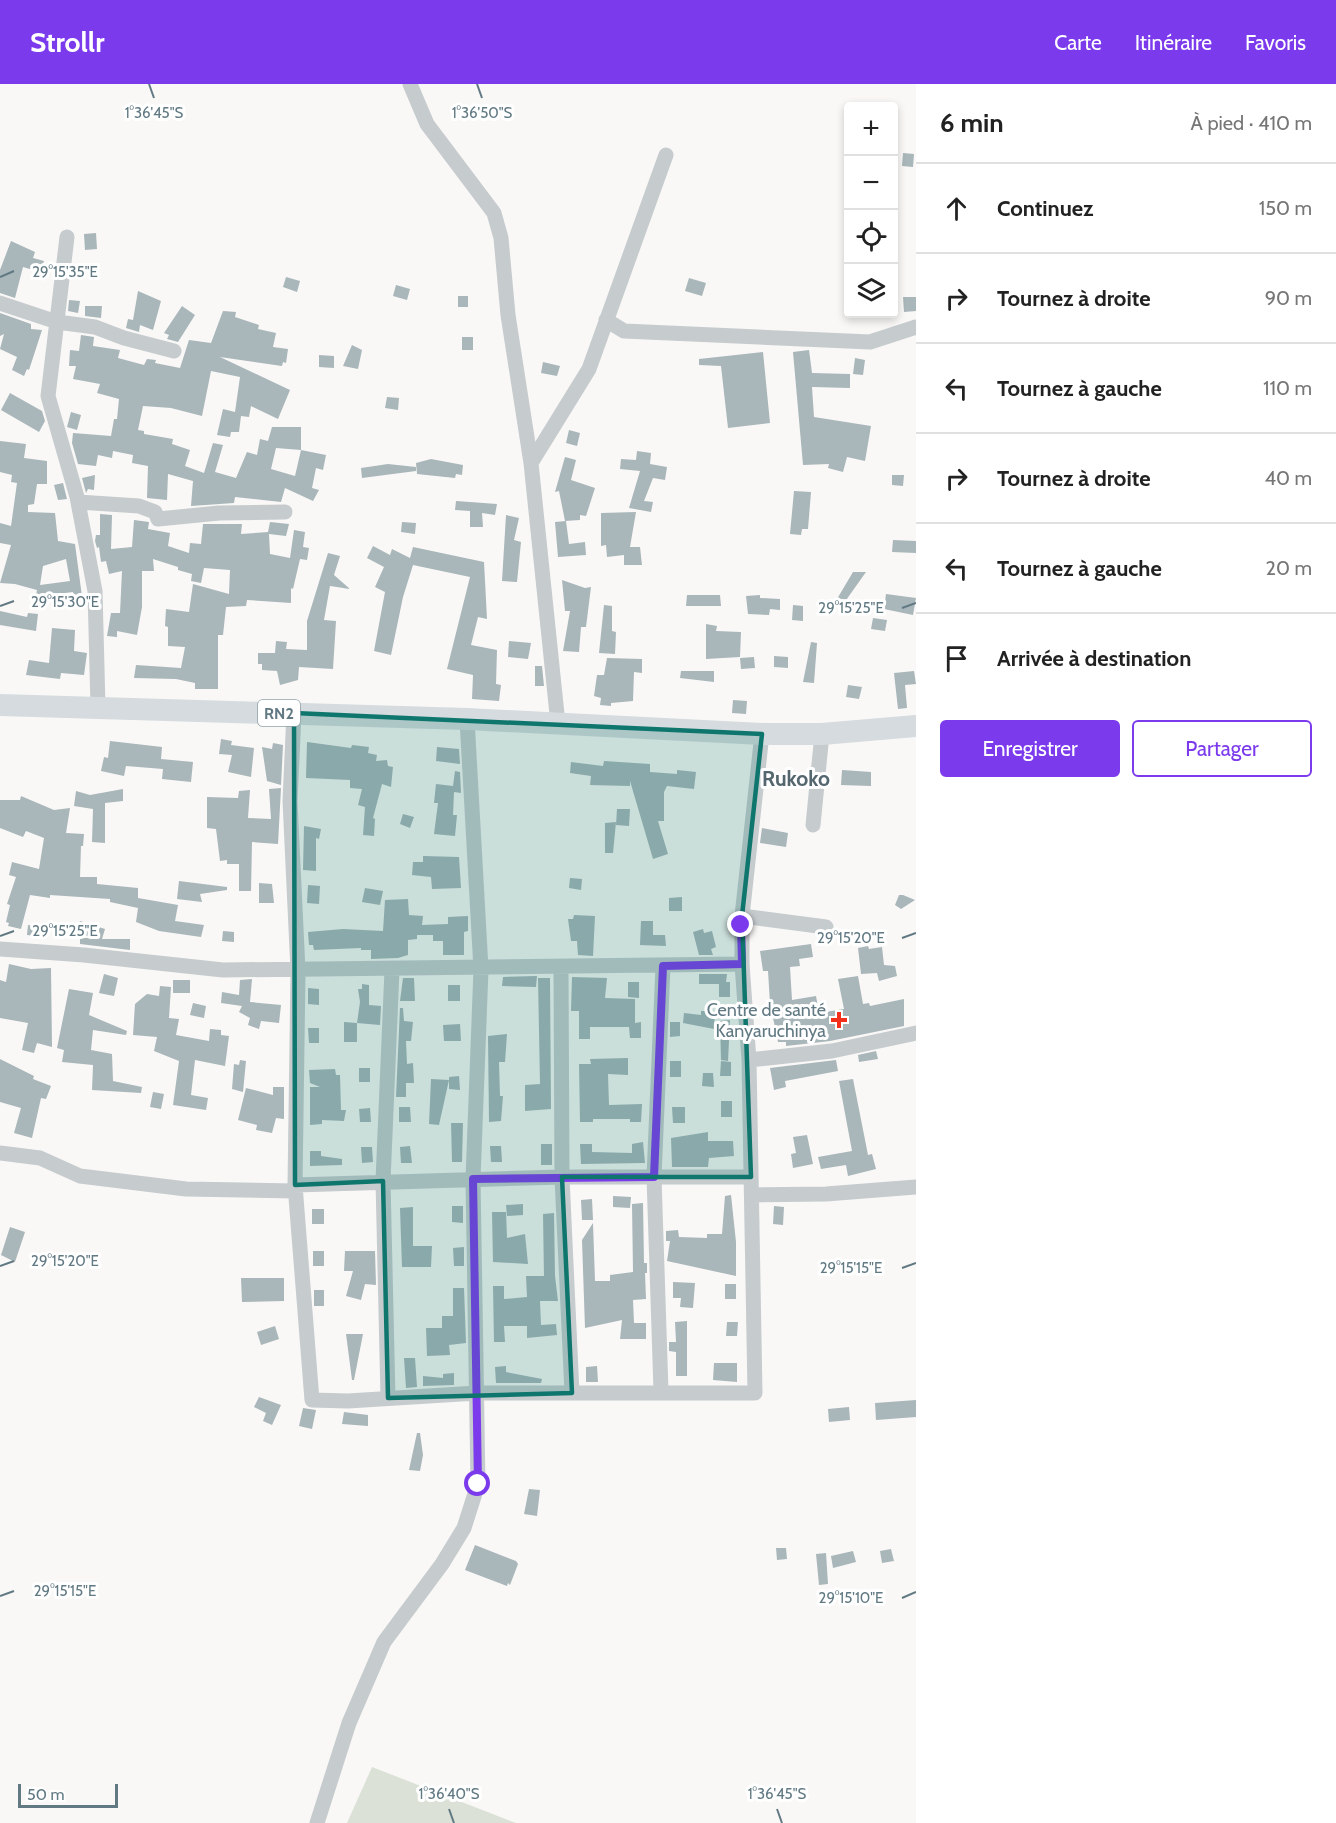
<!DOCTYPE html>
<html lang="fr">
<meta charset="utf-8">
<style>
:root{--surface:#fff;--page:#f2f2f2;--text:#222;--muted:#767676;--line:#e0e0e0;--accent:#7c3aed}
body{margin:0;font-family:Cabin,sans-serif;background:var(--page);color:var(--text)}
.controls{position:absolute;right:18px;top:18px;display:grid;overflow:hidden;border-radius:6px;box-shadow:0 3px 9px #0003}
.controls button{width:54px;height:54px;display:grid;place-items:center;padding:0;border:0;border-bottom:2px solid var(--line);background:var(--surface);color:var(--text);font:30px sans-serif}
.scale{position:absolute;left:18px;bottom:15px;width:100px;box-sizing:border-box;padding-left:6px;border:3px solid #617983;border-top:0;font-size:16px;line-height:21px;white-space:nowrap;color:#617983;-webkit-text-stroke:4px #fff;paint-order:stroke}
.stop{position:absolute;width:18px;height:18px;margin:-14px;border:4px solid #7c3aed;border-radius:50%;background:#fff}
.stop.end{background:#7c3aed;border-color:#fff;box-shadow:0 2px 6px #0008}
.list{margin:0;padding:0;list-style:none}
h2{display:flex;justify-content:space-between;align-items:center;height:78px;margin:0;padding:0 24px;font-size:26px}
h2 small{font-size:20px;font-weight:400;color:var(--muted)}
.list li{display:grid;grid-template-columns:39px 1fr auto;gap:18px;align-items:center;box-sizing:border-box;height:90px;padding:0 24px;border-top:2px solid var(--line)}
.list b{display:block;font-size:22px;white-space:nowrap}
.list em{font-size:20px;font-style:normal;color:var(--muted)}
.actions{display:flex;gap:12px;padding:18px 24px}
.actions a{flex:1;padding:14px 0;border:2px solid var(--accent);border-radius:6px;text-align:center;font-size:21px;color:var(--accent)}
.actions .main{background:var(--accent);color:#fff}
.icon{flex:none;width:33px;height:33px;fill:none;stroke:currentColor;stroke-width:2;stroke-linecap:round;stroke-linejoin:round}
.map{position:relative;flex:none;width:916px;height:1739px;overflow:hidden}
header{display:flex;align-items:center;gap:36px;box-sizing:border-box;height:84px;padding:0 30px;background:var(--accent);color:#fff}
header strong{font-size:28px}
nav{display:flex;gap:33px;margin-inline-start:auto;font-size:21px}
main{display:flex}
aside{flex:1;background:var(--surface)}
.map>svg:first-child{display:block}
</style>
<header>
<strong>Strollr</strong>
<nav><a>Carte</a><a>Itinéraire</a><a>Favoris</a></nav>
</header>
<main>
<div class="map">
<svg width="916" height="1739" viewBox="0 0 916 1739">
<rect width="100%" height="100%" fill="#f9f8f6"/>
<path fill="#dbe1d6" d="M372,1683L516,1739H347Z"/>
<path fill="#a9b6ba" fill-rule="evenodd" d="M903,69L914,70L913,83L902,82Z
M96,149L97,165L85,166L84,150Z
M11,157L35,168L33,174L44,177L40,188L23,183L15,214L0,209V186Z
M286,193L300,197L297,208L283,203Z
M689,194L706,199L702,212L685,207Z
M396,201L410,205L407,216L393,212Z
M138,207L161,217L153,246L140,241L139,248L126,244L128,235L133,236Z
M458,212H468V223H458Z
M903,213H916V227L904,228Z
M69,216L80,217L78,229L68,227Z
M85,222H102L101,234L85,232Z
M182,222L195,231L178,258L167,255L169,251L164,249Z
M223,227L236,228L235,233L259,241L258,245L276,249L273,263L288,265L286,279L283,278L282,282L220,273L290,306L278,335L251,322L249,333L241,332L239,348H231L230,353L217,351L223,325L235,328L240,293L211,287L202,332L171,324L143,322L138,346L144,347V350L173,355L172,360L190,366L185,382L204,389L213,359L223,361L215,388L236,394L247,368L257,371L260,355L268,357L272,343H301V366L326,371L323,386L316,384L312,404L319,406L313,417L285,404L281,418L235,413L234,419L191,422L193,397L168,390L167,416L147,414L148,382L132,379L133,371L113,367L112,374L98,371L96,382L78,380L72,359L73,349L111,352L114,335H117L119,315L97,309L100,300L73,295L76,282H69L70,266L79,267L81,251L94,253L93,262L120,266L118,274L144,281L147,275L156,276L155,279L180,284L189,256L211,259ZM276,364L301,366L295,392L271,385Z
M0,229L31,240V245L42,246L29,286L27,285L24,292L12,286L17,273L0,265L4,250L0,252Z
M462,253H473V266H462Z
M352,261L362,266L358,285L343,282Z
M809,266L812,289L850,290V304L812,303L814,333L871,342L865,377L847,373L843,388L828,384L829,380L803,381L793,268Z
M763,268L770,339L728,344L721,282L699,281V275Z
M319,271L334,272V284L319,283Z
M855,274L865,276L863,291L853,290Z
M543,278L560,282L557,292L541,289Z
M10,309L42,327L45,337L39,348L1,326Z
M387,313L399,314L398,326L385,324Z
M71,328L81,331L77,346L67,343Z
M569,346L580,349L577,362L566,359Z
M0,357L26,360L24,374L47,377V400H37L34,420L28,421V428L55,429L58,457L75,460L83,520L75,521L73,508L49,511L48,518L35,516L37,506L15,500L0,499L11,461L0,459V439L11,442L17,399L11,398L12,391L0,388ZM66,475L70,497L40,501L43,482Z
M637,367L651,369L650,380L667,383L665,396L653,394L644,417L653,418L651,428L629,424L640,387L620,385L621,375L636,376Z
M565,373L576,376L571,396L595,404L586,432L580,431V436L565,437L559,407L555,408Z
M431,375L463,381L462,391L456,390L455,394L417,390L416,379Z
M388,380L416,383V387L362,394L361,384Z
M95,391L94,406L88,405L86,409L82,394Z
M892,391H904L903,402L892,401Z
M63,399L67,415L58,416L54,401Z
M794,407L811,408L808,445H802L801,451L790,450Z
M456,417L497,420L495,431L482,429L483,443H470V427L455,426Z
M636,428L630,463H640L642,481H624V471L607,473L606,461L601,462V429Z
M100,430L112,431L111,465L132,463L134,436L149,438L148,445L170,449L168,462L189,469L190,459L201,460L203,440H242L241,450L268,448L270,438L289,440L286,452L269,450L270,470L290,474L294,446L305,448L303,463L309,464L307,476L300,475L293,505L291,504V519L247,516L246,522L226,523L223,551H218V605H195V599L176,595L134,594L136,581L181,584L185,563L168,562V543L165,542L166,525L189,528L193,500L229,510L230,486L204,484L201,499L191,497L192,490L178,486V483L153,475L154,487H142V523L137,551L117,547V553L107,552L111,529H120L122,487L109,490L106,477L101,478L99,463L97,464L95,457L96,451H100Z
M506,431L519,434L514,456L521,458L517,498L502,497Z
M566,437L569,460L585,458L586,471L558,473L555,438Z
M402,438L416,439L415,450L401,448Z
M893,456L916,457V469L892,468Z
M373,462L390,471L392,465L410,474L413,463L484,478L487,535L478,533L471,561L497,566L496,600L501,601L499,617L472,615L473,591L447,585L470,493L413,481L403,513L391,571L374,567L385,508L375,503L384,483L367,474Z
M328,469L340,472L334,491L350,505L330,502L324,536L336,537L333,585L299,583L298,596L280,601L277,587L262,586V580H258V569H275L276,557L287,558L286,565L307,566V537Z
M853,488H866L844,519L837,515Z
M562,496L585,504L591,503L586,543H581L579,568L563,567L570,527H565Z
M886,510L916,514L913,531L884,525Z
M687,511H720L721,522H686Z
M760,511V514L780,515V526L770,525L769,531L748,530L746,512Z
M604,521L612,522V547L616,548L615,570L599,569Z
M793,521L803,522V537L792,536Z
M0,527L27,533L28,529L38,530L36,547L0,541Z
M873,534L887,536L885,547L871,545Z
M706,540L717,542L716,547L741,548L740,573L706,575Z
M52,544L75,546L74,567L87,569L84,591L61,589L60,595L26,591L29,576L49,579Z
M509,557L531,559L528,575L508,573Z
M811,558L817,559L814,599L803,598Z
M774,572L788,573V584L774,583Z
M754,573L755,584L741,585L740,574Z
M607,574L642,575V589L634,588L633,617L611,619V622L600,621L601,614L594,612L597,591H604Z
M535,582H542L544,602H535Z
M681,587H714V598L680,594Z
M914,587L916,600L905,601L907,624L898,625L894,589Z
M848,601L862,603L859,615L846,613Z
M733,616L747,617L746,630L732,629Z
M221,655L232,657L231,661L254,664L251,693L228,688L232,671L219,670Z
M110,657L162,663L161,675L193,678L191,698L162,695L163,685L126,682L124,692L101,687L104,673L108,674Z
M307,658L351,664L352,661L369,663L368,669L377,671L376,677L387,676L388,682L393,683L391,703L382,700L373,734L375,735L374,752L363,751L365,723L358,721L362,705L350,704V696L306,694Z
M273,659L283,661L281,701L267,697L262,663L272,665Z
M437,663L459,665L460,680L436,677Z
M604,677L650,680V688L677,690V686L696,688L694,705L667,702L664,708V737H658L668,770L653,775L630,697V702L590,701L591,692L570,689L571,678L603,682Z
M842,686L871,688V702L841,701Z
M455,687L460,688L461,709L454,708L453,731H457L455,752L434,750L438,719H434L436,700L453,702Z
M281,704L278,760L252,758L251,807H239V780H227V776L220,777L216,745L207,744V713L238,714L239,707L250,706L248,734L271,735L269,705Z
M123,705V717L105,719V759L92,758L93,725L74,722L76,707L90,711Z
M21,712L54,726L70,724L66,749L84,750L83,762H81L80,793H97V800L138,804V814L178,821L175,837L204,841L201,853L159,847L136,838L138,824L110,818V815L50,811V814L30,811L21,845L8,842L9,839L6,838L10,821L7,820L16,793L9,791L12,778L39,785L44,754L26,747L23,753L0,744V716H20Z
M617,725H630L629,742L616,741Z
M403,730L414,733L410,744L400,740Z
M616,738L613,769H605V739Z
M304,742L321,745L319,755L316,754V787L303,786Z
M762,744L788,749L786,763L760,759Z
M423,772L459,773L461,804L432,805L431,793L412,791L413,778H423Z
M570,794L582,795L581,806L569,804Z
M179,797L227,803V806L200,810L202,818L177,815Z
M259,799L272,800L274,819H259Z
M308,801L320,802L319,820L307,819Z
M365,804L383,807L380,821L362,818Z
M899,811H903L915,816L901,825L895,821Z
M682,813V827H669V814Z
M408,815L409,831L423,832L422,841L448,840V833L468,832V847L464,848V871H443V857H433V851H417V855L408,856V871L398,874L371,875V866H361V864L314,866L313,861H309L308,848L343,845L383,847L385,816Z
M574,831L595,832L593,872L578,871L577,857H571L568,835H573Z
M80,837L105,845L102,855H130V866L80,860V854H89L90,852L76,850Z
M641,837H653V851H665L666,862L640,861Z
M28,841L44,843L43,853L27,851Z
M703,845L704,849L712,847L716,863L711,865L713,871H699L693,848Z
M223,847L234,848V858L222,857Z
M811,860L813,873L799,875L800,882L790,883L792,916L816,912L819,929L844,925L838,895L858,892L863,920L869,919L870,922L904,915V942L830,957L786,962V958H778L770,919L768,887H763L760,867Z
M868,862L869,865L882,863L884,881L895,882L897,892L879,897L877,889L861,890L858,864Z
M9,880L31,885L51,884L52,963L37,959L34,969L22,966L28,939L0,934V896L6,898Z
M104,890L118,894L114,912L99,909Z
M699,890H727L726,898H730V913H719V900H699Z
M537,892L536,903L502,902L503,893Z
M572,893L607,894L605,914L635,915V939L641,938V954H630L629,943H590V955H579V927H571Z
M403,894H414L415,917H400Z
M538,894H550L551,1025L525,1027V1001L540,1000Z
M252,895L250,918L281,921L279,939L261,937L259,945L248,941L250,934L239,928L242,922L221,919L222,908L239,911L240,896Z
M173,896H190V909H173Z
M628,898H639V914L628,913Z
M362,900L369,901V921L381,922L380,941L357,939V958H344V938L357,939L360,918L358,905H362Z
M448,901H460V917H448Z
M160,902L171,903L169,934L179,935L176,951L209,957L210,945L221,946V951L229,952L225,982L195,976L191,1011L208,1014L206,1026L173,1021L179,977L154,967L157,953L133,951L135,920L147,910L159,912Z
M308,904L319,905V921L308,920Z
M69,905L93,909L89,931L127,947L126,951L93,946L91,966L112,970L113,997L142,1003L141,1009L92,1006L93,981L62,978L64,966L57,964Z
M193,919L206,922L204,934L190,931Z
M400,924H403L404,937L413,938L411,957H406L407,980L413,979L414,999H406V1013H396Z
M701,927H715L714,945L683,939L684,929L701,931Z
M730,936L728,977L721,976L720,937Z
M670,938H680V952L670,953Z
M460,940L461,957H444L443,941Z
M308,944H319V959H309Z
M507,950L505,978H499L500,1012H503L501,1037L489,1038L488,952Z
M876,967L878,975L859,978L858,971Z
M628,974V991L608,990L609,1021L642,1020L641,1038H630V1035H593V1038H580L579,980H591L590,975Z
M0,975L34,992L33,995L51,1002L46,1015L41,1014L32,1054L14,1049L21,1024L0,1018Z
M240,976L246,977L243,1008L232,1005L234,980L239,981Z
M836,976L838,987L785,997L786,1003L774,1006L770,984Z
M670,977H681V993H670Z
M721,977L731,978V992H720Z
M359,984H370V998H359Z
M335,985L336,991H340L341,1026H346L344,1037L322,1036V1040L310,1041V1003H320L310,999L309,986Z
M703,989H713L714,1003L702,1002Z
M459,992L460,1006L449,1005V993Z
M431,995L449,996L439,1041L429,1040Z
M853,995L868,1071L872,1070L876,1085L848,1092L846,1081L821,1085L818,1073L852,1067L839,997Z
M273,1003H284V1035L276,1034L272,1049L256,1046L257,1041L238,1036L246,1004L273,1011Z
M153,1008L164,1010L161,1025L150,1023Z
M721,1017H732V1033H721Z
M399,1023H410L411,1038H399Z
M672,1023H685V1039H673Z
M370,1024L371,1038H360L359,1025Z
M451,1039H463L462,1078H452Z
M708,1048V1057H733L734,1072L709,1074L708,1083H672L671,1054Z
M807,1051L813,1080L793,1084L791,1070L796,1069L793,1053Z
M643,1058L645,1079L581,1080L580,1060H592V1068L632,1069V1060Z
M541,1060H552V1081H541Z
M410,1062L412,1079H401L400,1063Z
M490,1062H501L502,1078H491Z
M361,1063H372L373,1078L362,1079Z
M310,1067H321V1072L342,1075V1081L310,1082Z
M731,1111L736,1158V1192L667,1177L670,1157H666V1147L678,1146L679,1153L707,1154V1150H722L725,1112Z
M613,1112L631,1113L630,1124L613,1123Z
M592,1115L593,1136H582L581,1116Z
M643,1119L644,1179H647V1189H645L646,1215L633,1216L634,1239H646V1255H620L622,1236L585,1244L582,1156L593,1139L595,1197H610V1191L633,1188L632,1120Z
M523,1120V1131L507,1132L506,1121Z
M452,1122H463V1139L452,1138Z
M774,1122L784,1123L783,1141L773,1140Z
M413,1123V1162H432L431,1183H402L400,1124Z
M312,1125H324V1140H312Z
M492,1128H506L507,1154L525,1150L528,1180L493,1178Z
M554,1129L555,1192L558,1217H540L541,1241L556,1240L557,1251L527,1254V1242H504L505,1258H494L493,1202H504V1215L527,1213L526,1192H544L543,1130Z
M10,1143L25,1148L15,1178L1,1171Z
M464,1163V1182H454L453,1164Z
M313,1167H324V1182H313Z
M345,1167H375L376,1201L365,1200L361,1216L346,1212L353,1187H344Z
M241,1194H284V1217L242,1218Z
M673,1198L695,1199L693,1224L680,1223L681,1214H673Z
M725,1200H736V1215H725Z
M453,1204H464L466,1259L449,1261L450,1271L427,1272L426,1244H442V1232H453Z
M314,1206H324V1222H314Z
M687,1237V1292H676V1268L669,1267V1258H676L675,1238Z
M727,1238H738L737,1252H726Z
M275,1242L279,1255L261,1261L257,1248Z
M346,1250H363L354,1296H352Z
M404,1274H415L417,1303L406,1304Z
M714,1279H737V1298L713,1296Z
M506,1282V1288L542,1295L541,1299H496L495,1283Z
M597,1282L598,1298H586V1283Z
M454,1289V1301L423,1302V1292L443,1294V1290Z
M259,1313L281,1321L272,1341L263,1337L266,1329L254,1323Z
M916,1316V1333L876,1336L875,1319Z
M849,1323L850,1336L829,1338L828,1325Z
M303,1324L316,1326L312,1345L299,1342Z
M344,1328L368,1331V1342L342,1340Z
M417,1349H420L423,1371L420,1387L409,1386Z
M529,1405L540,1406L537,1432L524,1430Z
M475,1461L516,1477L518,1480L510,1501L508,1499L507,1502L465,1486Z
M776,1464H786L787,1475L777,1476Z
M891,1465L894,1477L882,1479L880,1467Z
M853,1467L856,1478L833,1484L831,1472Z
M826,1469L828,1500L819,1501L816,1470Z"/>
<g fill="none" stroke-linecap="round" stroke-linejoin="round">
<path stroke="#c6cbce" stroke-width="15" d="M410,0L427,40L494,129L501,154L508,231L531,379
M67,153L48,312L77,413L95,507L98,623
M0,219L57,238L95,243L124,254L174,267
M606,236L624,247L870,258L916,243
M78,418L139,422L155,428L158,435L219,429L285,428
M294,629L290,717L298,887L295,1101L312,1316L348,1317L477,1309H755L749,976L742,880V832L762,650
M558,640L531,379L589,285L666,71
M813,741L822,650
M742,832L826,843
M0,865L84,871L223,886L742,880
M561,884L562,1093L572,1309
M749,976L832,967L916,949
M0,1069L40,1074L80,1092L186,1105L295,1107
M295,1101L562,1093H751
M752,1111L826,1110L916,1103
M661,1307L654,1093L663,882
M388,1314L383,1097L392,886
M317,1739L349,1639L384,1558L442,1480L464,1444L478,1400L473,1095L481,885L467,635"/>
<path stroke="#d5dbde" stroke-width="22" d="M0,621L467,635L762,650H822L916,642"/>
</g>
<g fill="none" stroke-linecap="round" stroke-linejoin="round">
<path stroke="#7c3aed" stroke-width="8" d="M478,1400L473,1095L654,1093L663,882L742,880L741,841"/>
</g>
<path fill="#0f766e" fill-opacity="0.2" stroke="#0f766e" stroke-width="4.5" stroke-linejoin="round" d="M294,629L762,650L742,832L751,1093H562L572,1309L388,1314L383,1097L295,1101Z"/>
<path fill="none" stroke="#617983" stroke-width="2" d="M149,0L154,14M477,0L482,14M0,193L14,187M0,522L14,517M902,524L916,519M0,852L14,847M902,854L916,849M0,1182L14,1177M902,1184L916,1179M0,1512L14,1507M902,1514L916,1508M449,1725L454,1739M777,1725L782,1739"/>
<path fill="#f2301c" stroke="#fff" stroke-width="2" d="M836 927h6v6h6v6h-6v6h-6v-6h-6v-6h6z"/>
<g text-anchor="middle" stroke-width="6" stroke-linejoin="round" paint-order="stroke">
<rect fill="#fff" stroke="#90a1a8" stroke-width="1.5" x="258" y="616" width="42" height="26" rx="4.5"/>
<g font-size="16" font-weight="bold" fill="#617983">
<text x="279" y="635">RN2</text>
</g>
<g font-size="18" fill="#617983" stroke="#fff" text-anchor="end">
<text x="826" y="932">Centre de santé<tspan x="826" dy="21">Kanyaruchinya</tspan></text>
</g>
<g font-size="21" font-weight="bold" fill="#54666e" stroke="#fff">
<text x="796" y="702">Rukoko</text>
</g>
</g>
<g font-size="15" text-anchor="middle" fill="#617983" stroke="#fff" stroke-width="6" stroke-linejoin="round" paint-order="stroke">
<text x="154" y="34">1°36'45"S</text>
<text x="482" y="34">1°36'50"S</text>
<text x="65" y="193">29°15'35"E</text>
<text x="65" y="523">29°15'30"E</text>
<text x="851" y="529">29°15'25"E</text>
<text x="65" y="852">29°15'25"E</text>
<text x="851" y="859">29°15'20"E</text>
<text x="65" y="1182">29°15'20"E</text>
<text x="851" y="1189">29°15'15"E</text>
<text x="65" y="1512">29°15'15"E</text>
<text x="851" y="1519">29°15'10"E</text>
<text x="449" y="1715">1°36'40"S</text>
<text x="777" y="1715">1°36'45"S</text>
</g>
</svg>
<div class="controls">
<button>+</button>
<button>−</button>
<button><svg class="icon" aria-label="locate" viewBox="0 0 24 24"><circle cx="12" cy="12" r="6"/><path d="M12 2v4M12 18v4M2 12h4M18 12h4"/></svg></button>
<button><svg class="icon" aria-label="layers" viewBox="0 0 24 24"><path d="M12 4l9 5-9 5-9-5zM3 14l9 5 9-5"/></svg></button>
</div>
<div class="scale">50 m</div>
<div class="stop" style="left:478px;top:1400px"></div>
<div class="stop end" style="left:741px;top:841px"></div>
</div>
<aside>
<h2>6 min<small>À pied · 410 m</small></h2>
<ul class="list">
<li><svg class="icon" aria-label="ahead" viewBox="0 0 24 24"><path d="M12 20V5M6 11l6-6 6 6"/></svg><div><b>Continuez</b></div><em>150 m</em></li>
<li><svg class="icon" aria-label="right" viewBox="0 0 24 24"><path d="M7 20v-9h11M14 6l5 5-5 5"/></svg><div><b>Tournez à droite</b></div><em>90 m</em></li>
<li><svg class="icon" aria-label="left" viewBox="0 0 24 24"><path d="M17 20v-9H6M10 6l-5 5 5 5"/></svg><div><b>Tournez à gauche</b></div><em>110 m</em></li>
<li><svg class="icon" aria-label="right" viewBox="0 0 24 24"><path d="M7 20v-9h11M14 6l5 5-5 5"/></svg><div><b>Tournez à droite</b></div><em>40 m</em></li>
<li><svg class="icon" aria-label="left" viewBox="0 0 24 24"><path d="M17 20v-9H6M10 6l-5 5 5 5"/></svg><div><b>Tournez à gauche</b></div><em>20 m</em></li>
<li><svg class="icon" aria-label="arrive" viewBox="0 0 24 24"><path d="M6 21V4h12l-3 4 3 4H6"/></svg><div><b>Arrivée à destination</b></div></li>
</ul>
<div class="actions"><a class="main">Enregistrer</a><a>Partager</a></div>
</aside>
</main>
